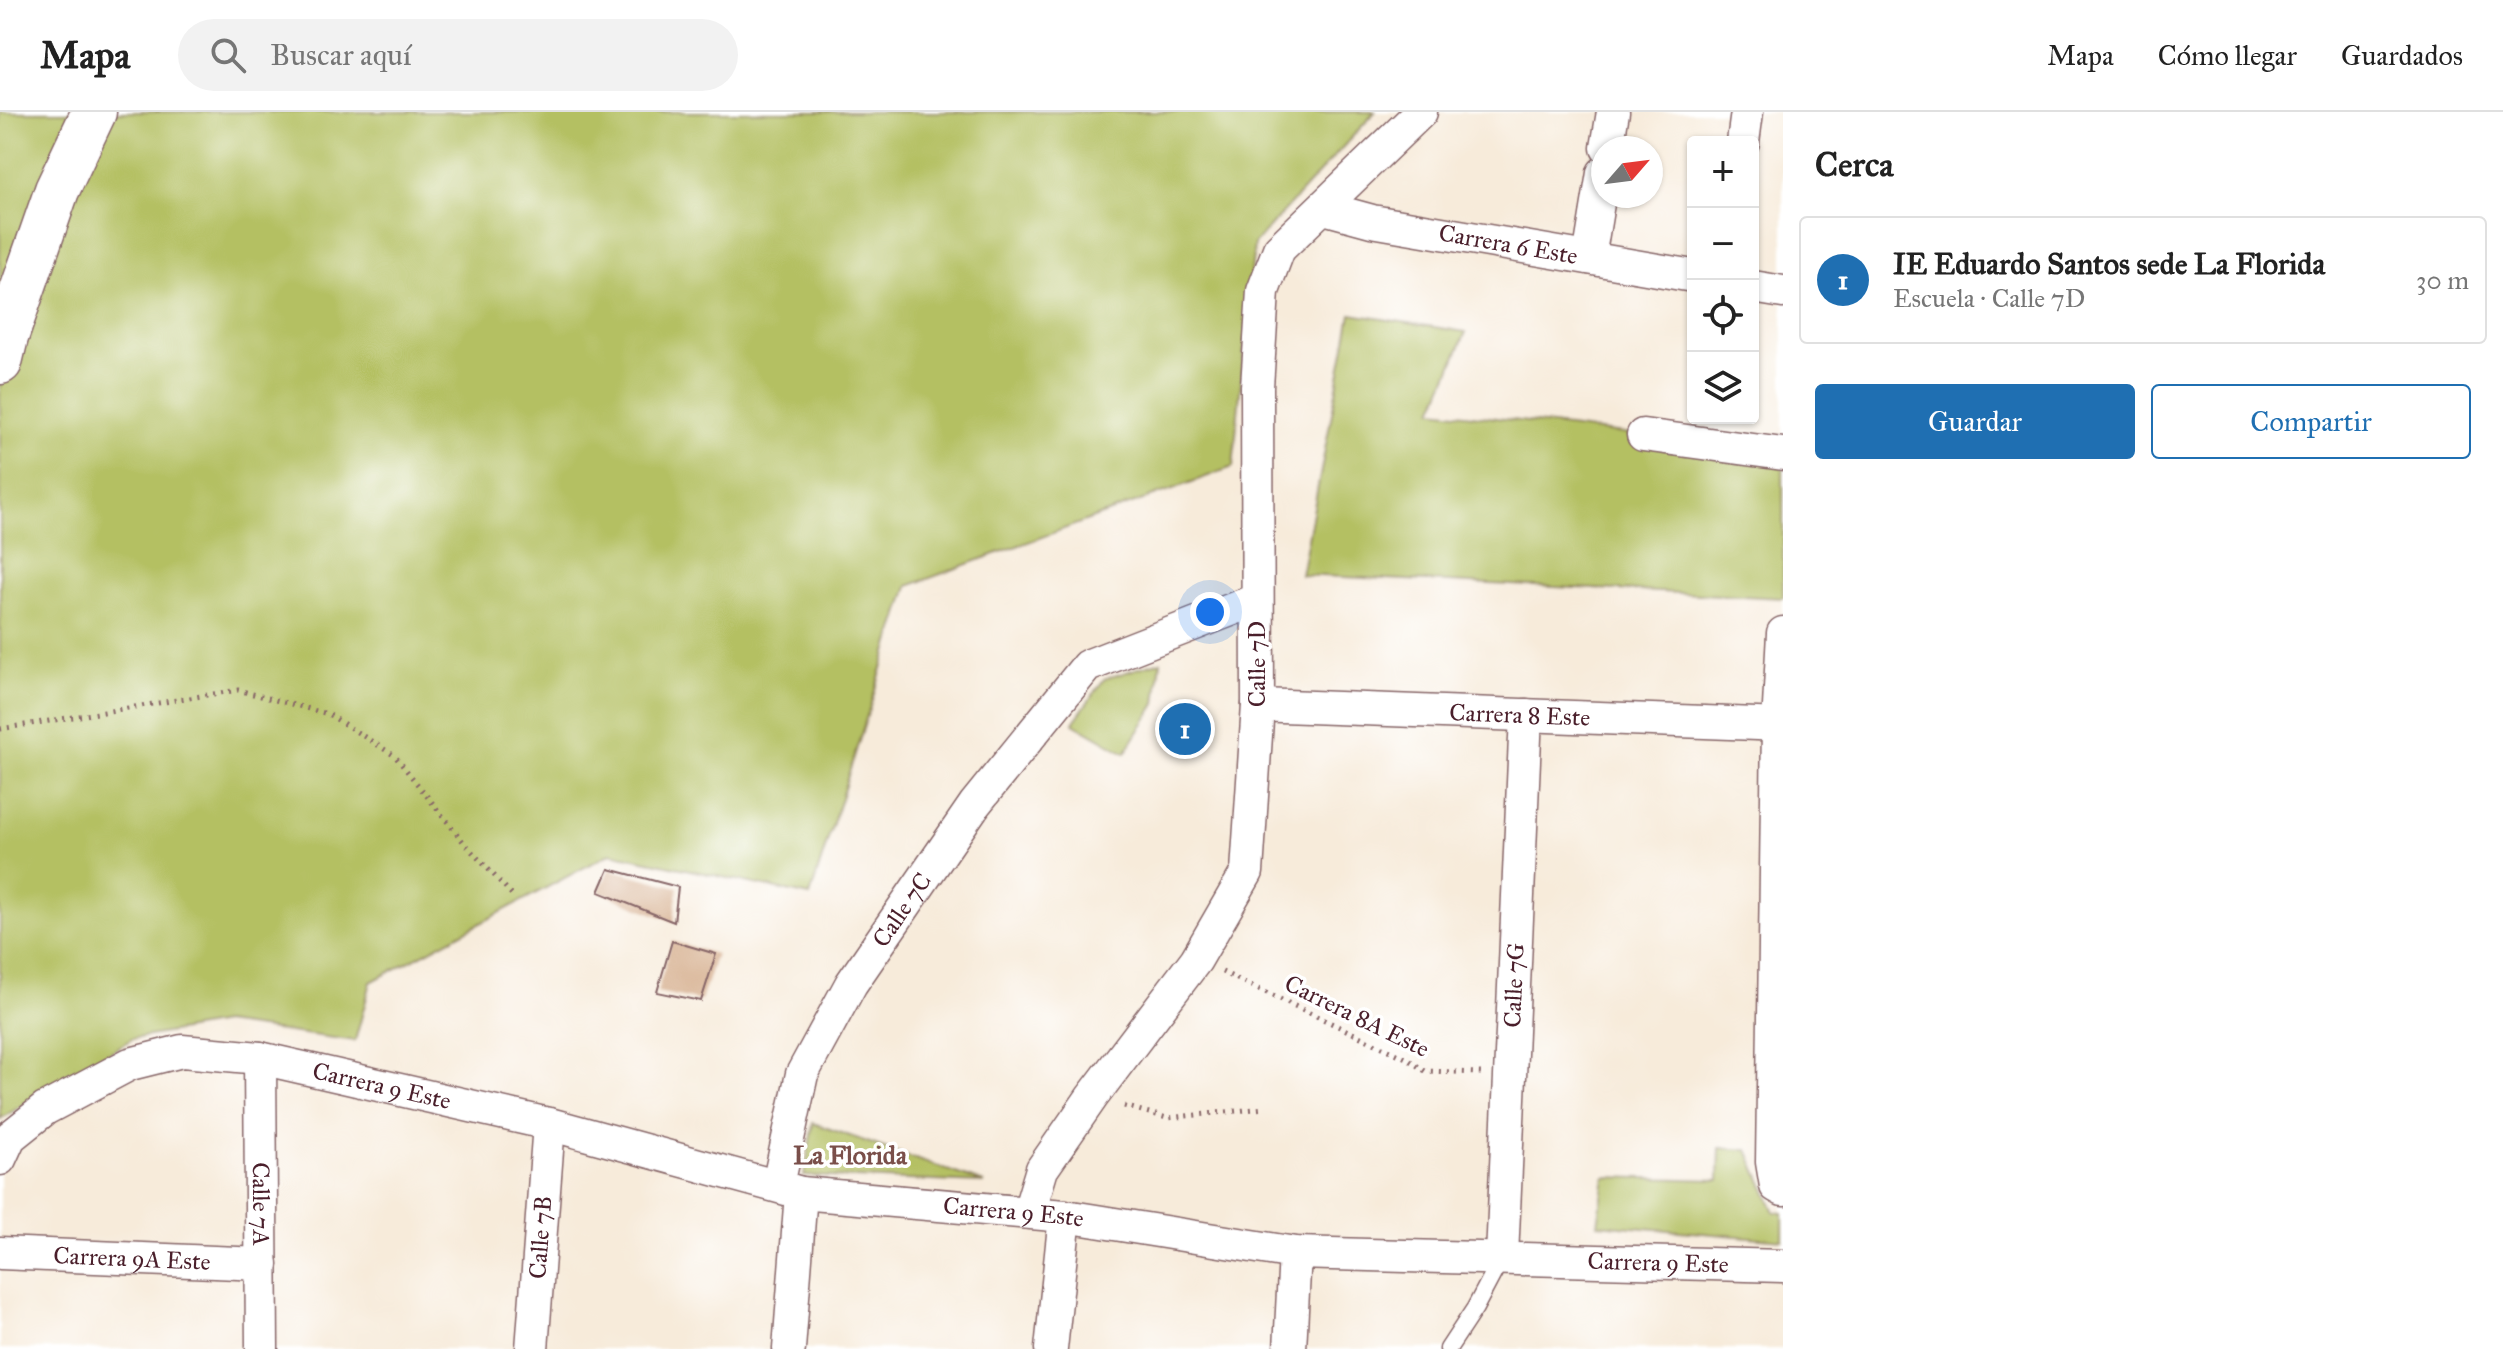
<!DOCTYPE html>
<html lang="es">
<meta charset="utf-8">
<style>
:root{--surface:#fff;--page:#f2f2f2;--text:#222;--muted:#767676;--line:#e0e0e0;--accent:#1f6fb2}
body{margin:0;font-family:"IM FELL Great Primer",serif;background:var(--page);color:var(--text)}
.controls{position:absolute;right:24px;top:24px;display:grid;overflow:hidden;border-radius:8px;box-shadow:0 2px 6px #0004}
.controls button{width:72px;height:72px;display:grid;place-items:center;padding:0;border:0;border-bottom:2px solid var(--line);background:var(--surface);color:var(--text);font:40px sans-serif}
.compass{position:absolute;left:1591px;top:24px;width:72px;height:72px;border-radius:50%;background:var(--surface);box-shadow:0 2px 6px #0004;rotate:62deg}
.you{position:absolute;left:1210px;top:500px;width:28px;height:28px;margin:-20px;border:6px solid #fff;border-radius:50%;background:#1a73e8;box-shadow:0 0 0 12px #1a73e833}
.badge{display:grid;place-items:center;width:52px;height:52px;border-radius:50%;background:var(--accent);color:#fff;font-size:26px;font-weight:700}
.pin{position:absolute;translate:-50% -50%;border:4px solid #fff;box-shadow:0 2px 8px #0006}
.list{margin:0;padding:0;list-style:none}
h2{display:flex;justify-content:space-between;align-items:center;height:104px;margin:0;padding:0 32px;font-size:34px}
h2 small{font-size:26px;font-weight:400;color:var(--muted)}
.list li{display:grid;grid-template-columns:52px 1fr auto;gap:24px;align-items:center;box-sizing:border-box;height:128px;margin:0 16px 16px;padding:0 16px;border:2px solid var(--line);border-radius:8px}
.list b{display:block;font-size:30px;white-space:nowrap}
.list p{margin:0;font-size:26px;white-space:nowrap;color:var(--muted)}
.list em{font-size:26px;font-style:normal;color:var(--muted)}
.actions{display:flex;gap:16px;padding:24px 32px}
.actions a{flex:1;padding:18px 0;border:2px solid var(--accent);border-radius:8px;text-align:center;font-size:28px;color:var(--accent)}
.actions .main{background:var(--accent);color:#fff}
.icon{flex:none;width:44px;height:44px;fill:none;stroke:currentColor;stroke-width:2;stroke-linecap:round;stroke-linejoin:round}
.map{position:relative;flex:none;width:1783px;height:1237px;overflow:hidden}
header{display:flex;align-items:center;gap:48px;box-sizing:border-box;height:112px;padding:0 40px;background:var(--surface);border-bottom:2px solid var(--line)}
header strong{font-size:38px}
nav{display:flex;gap:44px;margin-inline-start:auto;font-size:28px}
.search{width:560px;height:72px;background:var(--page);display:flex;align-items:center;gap:20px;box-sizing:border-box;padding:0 28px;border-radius:44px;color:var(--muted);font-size:30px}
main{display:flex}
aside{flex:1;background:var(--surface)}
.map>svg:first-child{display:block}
</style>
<header>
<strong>Mapa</strong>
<div class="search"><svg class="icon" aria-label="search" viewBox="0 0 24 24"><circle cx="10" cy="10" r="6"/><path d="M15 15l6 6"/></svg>Buscar aquí</div>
<nav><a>Mapa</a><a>Cómo llegar</a><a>Guardados</a></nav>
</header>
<main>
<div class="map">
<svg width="1783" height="1237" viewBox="0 0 1783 1237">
<rect width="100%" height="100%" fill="#fff"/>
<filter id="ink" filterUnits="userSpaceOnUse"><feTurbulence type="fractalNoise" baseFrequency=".0125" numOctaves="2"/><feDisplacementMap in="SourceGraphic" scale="16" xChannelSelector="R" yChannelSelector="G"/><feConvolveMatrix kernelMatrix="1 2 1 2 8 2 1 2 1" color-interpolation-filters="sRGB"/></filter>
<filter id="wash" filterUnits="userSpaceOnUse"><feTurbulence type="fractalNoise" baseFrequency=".006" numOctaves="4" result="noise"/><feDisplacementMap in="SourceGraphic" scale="32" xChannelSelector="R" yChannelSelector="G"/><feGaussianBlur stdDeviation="1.8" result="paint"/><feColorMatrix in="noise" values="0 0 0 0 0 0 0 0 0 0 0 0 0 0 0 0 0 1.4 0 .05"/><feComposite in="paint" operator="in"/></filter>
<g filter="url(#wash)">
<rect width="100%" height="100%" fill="#f7ebda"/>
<path fill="#b4c062" stroke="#7f7046" stroke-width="2" d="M0,0H1375L1254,132L1233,355L908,474L810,784L611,741L371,870L355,929L223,911L132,927L0,1007Z
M1351,202L1466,220L1433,298L1783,342V486L1301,463Z
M1161,549L1156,592L1125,641L1073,611L1104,567Z
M813,1011L984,1071L804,1064Z
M1720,1036L1748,1038L1775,1100L1783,1101V1128L1598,1112L1605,1065L1719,1068Z"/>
<g id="blocks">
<path fill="#d2a783" d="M609,757L678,775L674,810L599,780Z
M672,829L716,842L701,889L657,880Z"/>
</g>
</g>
<g filter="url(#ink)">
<use href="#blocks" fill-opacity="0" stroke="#876668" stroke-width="2"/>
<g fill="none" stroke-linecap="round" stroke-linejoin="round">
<g stroke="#876668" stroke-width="19">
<path id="service" d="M1448,1237L1475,1196L1502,1145"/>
</g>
<g stroke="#876668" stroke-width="35">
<g id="minor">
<path d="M1743,30L1747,0"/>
<path d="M1607,36L1613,0"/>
<path id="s1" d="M1324,96L1372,109L1693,164"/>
<path d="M1589,146L1603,61"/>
<path d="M1753,175L1783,180"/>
<path d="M1643,323L1783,342"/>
<path d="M1783,521L1778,613L1772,1050L1776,1074L1783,1078"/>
<path id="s2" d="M1258,593L1783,613"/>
<path id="s3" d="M260,946L262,1237"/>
<path id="s4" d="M0,1047L10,1025L45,997L130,952L182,939L260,946L549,1012L801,1081L1065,1104L1295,1141L1783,1154"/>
<path id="s5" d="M778,1073L802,962L851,872L975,692L1087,554L1256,488"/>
<path d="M1029,1100L1042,1057L1092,985L1196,848L1247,760L1258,593L1257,275L1263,179L1279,137L1421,0"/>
<path id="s6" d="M0,1141L262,1152"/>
<path id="s7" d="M1502,1145L1526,603"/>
<path id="s8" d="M532,1237L549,1012"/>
<path d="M789,1237L801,1081"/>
<path d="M1051,1237L1065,1104"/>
<path d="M1290,1237L1295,1141"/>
</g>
</g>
<g stroke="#876668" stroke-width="47">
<path id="secondary" d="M0,250L6,225L57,78L94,0"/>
</g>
<path stroke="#876668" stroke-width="5" stroke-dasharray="2 6" stroke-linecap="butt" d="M0,617L238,578L328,602L395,644L465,732L515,786
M1222,860L1406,946L1425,959L1481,961
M1124,994L1167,1006L1265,996"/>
<use href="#service" stroke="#fff" stroke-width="16"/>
<use href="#minor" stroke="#fff" stroke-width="32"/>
<use href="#secondary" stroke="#fff" stroke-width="44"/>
</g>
</g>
<g text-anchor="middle" stroke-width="7" stroke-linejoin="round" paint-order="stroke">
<g font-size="24" fill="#4a1f2b" stroke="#fff">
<text dy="8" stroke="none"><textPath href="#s1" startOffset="188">Carrera 6 Este</textPath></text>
<text transform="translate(1257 552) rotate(-90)" y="8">Calle 7D</text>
<text dy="8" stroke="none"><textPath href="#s2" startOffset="262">Carrera 8 Este</textPath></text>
<text dy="8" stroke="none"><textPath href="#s5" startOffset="306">Calle 7C</textPath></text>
<text dy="8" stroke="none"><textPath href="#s7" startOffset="272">Calle 7G</textPath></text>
<text transform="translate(1357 904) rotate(26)" y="8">Carrera 8A Este</text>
<text dy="8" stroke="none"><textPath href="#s4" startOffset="422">Carrera 9 Este</textPath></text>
<text dy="8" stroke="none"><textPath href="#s3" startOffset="146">Calle 7A</textPath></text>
<text dy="8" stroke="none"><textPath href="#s4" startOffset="1068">Carrera 9 Este</textPath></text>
<text dy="8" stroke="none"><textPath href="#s8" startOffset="112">Calle 7B</textPath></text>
<text dy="8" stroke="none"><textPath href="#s6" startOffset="132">Carrera 9A Este</textPath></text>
<text dy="8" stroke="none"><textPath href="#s4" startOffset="1716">Carrera 9 Este</textPath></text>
</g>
<g font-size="26" font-weight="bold" fill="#7a4f4a" stroke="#fff">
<text x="850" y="1052">La Florida</text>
</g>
</g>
</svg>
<div class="controls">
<button>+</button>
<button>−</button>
<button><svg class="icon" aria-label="locate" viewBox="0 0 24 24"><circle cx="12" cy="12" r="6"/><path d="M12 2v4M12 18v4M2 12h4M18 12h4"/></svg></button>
<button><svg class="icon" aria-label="layers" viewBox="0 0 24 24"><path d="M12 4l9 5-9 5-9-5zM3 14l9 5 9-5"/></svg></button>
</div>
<svg class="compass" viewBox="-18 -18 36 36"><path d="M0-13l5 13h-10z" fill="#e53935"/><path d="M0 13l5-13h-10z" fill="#767676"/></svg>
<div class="you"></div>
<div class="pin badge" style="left:1185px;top:617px">1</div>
</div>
<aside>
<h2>Cerca<small></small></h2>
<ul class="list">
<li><span class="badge">1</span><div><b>IE Eduardo Santos sede La Florida</b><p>Escuela · Calle 7D</p></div><em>30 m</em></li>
</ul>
<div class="actions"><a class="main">Guardar</a><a>Compartir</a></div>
</aside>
</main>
